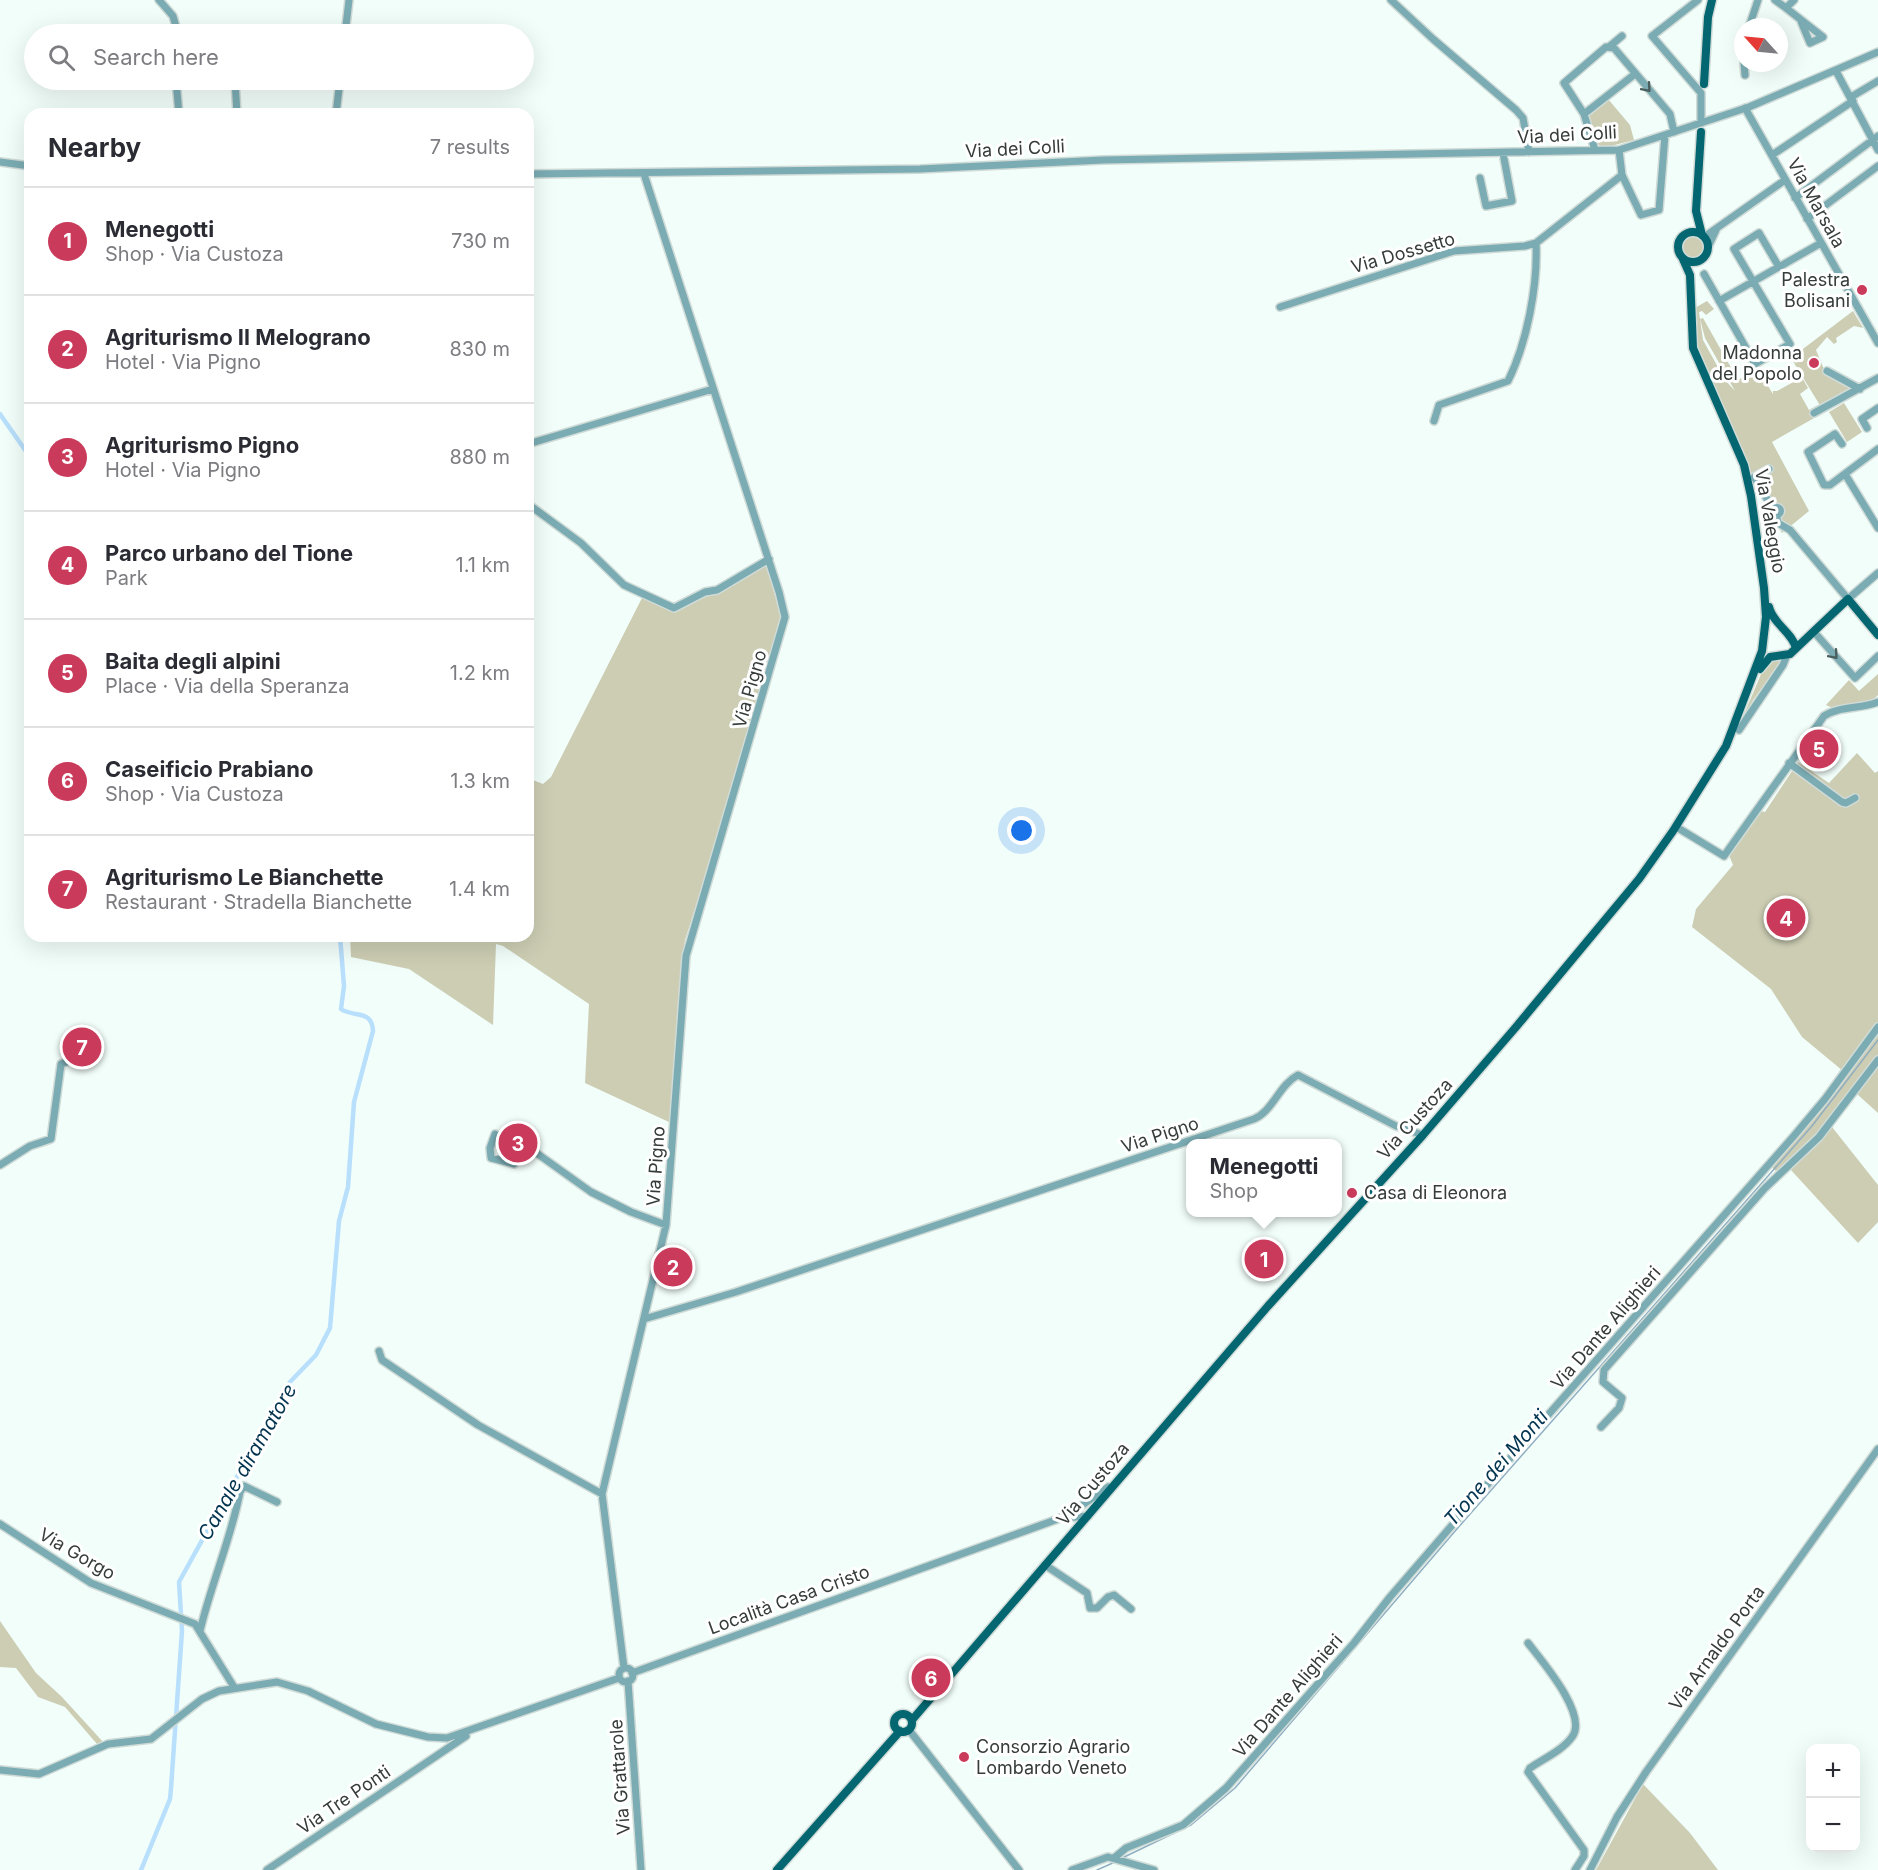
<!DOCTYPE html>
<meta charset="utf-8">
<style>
:root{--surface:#fff;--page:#f7f7f7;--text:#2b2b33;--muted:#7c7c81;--line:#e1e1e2;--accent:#ca3a5b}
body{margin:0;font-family:Inter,sans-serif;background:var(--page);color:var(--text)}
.controls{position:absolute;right:18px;bottom:18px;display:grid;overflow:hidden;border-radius:12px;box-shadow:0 6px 24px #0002}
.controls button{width:54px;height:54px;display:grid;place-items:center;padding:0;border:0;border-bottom:2px solid var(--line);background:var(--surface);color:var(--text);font:30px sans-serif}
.compass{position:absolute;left:1734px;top:18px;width:54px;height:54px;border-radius:50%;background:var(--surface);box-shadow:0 6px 24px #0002;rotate:297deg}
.you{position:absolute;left:1022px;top:831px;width:21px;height:21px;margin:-15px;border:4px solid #fff;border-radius:50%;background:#1a73e8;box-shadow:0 0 0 9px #1a73e833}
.badge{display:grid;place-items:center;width:39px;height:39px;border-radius:50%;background:var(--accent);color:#fff;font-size:20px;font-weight:700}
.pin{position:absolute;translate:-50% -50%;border:3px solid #fff;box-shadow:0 2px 6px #0006}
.popup{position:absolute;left:1186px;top:1139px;width:156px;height:78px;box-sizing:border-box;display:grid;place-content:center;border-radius:12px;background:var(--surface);filter:drop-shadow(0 2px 4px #0005);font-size:20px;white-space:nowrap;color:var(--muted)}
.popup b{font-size:22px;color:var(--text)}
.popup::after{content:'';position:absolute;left:50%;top:100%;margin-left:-12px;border:12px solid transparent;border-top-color:var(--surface)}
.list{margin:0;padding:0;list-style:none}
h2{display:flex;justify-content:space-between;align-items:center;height:78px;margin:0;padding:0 24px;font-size:26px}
h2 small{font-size:20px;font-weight:400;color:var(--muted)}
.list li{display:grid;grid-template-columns:39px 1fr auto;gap:18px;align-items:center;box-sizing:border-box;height:108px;padding:0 24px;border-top:2px solid var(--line)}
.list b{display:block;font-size:22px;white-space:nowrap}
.list p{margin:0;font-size:20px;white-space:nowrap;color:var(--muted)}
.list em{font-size:20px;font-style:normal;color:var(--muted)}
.icon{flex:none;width:33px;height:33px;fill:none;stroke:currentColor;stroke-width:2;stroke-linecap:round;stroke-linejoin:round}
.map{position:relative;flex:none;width:1878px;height:1870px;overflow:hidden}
.search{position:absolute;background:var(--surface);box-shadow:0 6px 24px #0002;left:24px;top:24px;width:510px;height:66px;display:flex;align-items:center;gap:15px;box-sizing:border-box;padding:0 21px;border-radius:33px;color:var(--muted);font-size:22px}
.panel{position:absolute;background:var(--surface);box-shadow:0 6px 24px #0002;left:24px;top:108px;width:510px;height:834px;border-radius:18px}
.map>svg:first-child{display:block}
</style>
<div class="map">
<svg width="1878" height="1870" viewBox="0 0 1878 1870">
<rect width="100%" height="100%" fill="#f2fefa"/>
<path fill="#cccdb3" d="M1608,99L1630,125L1634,140L1603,148L1595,142L1587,118Z
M1681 247a12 12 0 1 1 24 0a12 12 0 1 1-24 0Z
M1707,301L1714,309L1706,315L1702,311L1699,312L1703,340L1725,380L1735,391L1705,338L1700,319L1703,318L1738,380L1758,368L1761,376L1758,378H1763L1773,394V391H1777L1797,380L1796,377L1800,374L1808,388L1800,394L1809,410L1818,405L1823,413L1772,442L1809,511L1782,533L1751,476L1743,450L1705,373L1696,347L1693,309Z
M1853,311L1873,345L1863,328L1854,326L1836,338L1837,342L1834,344L1827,337L1816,350L1826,374L1853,388L1821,407L1791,358Z
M1844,403L1862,432L1847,442L1829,412Z
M761,565L767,567L781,617L742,763L685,940L679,990L671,1123L585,1083L589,1004L503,946L496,944L493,1025L409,969L351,957L350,936H528V778L543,784L551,777L643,596L675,611L679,610Z
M1773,659H1781V662L1753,700L1728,752L1762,672Z
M1878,674V695L1875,698C1863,703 1839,713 1826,705L1849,680L1859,691Z
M1857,753L1875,773L1878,771V1023L1843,1071L1802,1037L1771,989L1692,927L1696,909L1733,865L1729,855L1760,811L1765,812L1798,762L1829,783Z
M1878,1032V1055L1851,1094L1815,1138L1777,1172L1770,1166Z
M1878,1064V1113L1857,1094Z
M1832,1127L1878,1185V1222L1858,1243L1790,1169Z
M0,1621L36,1673L62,1697L104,1743L97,1744L65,1707L38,1697L16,1668L0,1667Z
M1643,1784L1690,1833L1718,1870H1596Z"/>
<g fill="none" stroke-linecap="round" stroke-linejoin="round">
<path stroke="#91aec1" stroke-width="1.5" d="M1122,1858L1191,1825L1235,1788L1456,1530L1812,1126L1878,1040
M1097,1870L1115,1862"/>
<path stroke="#b8dffb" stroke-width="4.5" d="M0,414L30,457
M141,1870L170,1799L171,1788L182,1631L179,1582L264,1428L275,1415L290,1382L316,1355L330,1328L339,1221L348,1187L354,1102L373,1031C372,1009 354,1018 341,1009L344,986L340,936"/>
<g stroke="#d0dbd7" stroke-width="10">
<path id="minor" d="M159,0L173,16L178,34
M1391,0L1433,39L1516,110L1523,118L1529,152
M1698,0L1652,36L1701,93V123
M1775,0L1786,8L1794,0
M1786,8L1823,37L1810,43L1800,19
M1749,27L1758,0
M345,34L349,0
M1610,46L1622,36
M1744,63L1745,75
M1836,71L1878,150
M210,80H235L237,114
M1851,97L1878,81
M1745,108L1878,343
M179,114L176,81L188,80
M336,114L340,80
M1584,114L1635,74
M1595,150L1584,114L1564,83L1606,47L1614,48L1670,114L1674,132
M1619,150L1622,175L1641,215L1659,210L1665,135
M1772,155L1853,101
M0,162L30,166
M528,174L920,169L1103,160L1619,150L1749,107L1878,52
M1480,178L1486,206L1512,201L1503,153
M1795,198L1878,136
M1807,219L1878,166
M1704,237L1785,180
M1708,247L1716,230
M1704,274L1755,364L1790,344L1734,249L1759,233L1779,267
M1719,301L1821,243
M1280,307L1454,251L1525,246L1536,243L1622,175
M1827,371L1860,389
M1814,413L1878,378
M1434,421L1439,405L1508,381C1527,343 1538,285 1536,243
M1867,428L1862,419L1878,408
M528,444L713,389
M1842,444L1835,434L1808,452L1824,485H1830L1878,449
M1769,469L1754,477L1773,509
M1845,474L1878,528
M528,504L581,543L624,585L674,608L705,592L717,590L769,559
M1773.5 511a3.5 3.5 0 1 1 7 0a3.5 3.5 0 1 1-7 0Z
M1776,514L1778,523L1790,530L1848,599L1878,573
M1814,632L1855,678L1878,656
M1739,730L1783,665L1787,655
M1789,763L1842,802L1846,803L1855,798
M1678,828L1724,856L1824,716C1839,706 1861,709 1878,702
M495,1134L490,1148L491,1158L514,1164L523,1148L528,1147L591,1192L631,1212L666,1225
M0,1165L30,1146L51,1139L61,1064L71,1060
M644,1319L736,1292L1254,1119C1273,1111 1279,1085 1298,1075L1396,1126L1423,1135
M379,1351L382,1360L478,1425L602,1494
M1601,1427L1619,1408L1622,1398L1603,1382L1604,1370L1765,1188L1819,1137L1878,1060
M1064,1518L1088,1516
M0,1524L91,1583L195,1624L234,1687
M1045,1565L1087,1593L1090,1608H1097L1108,1597L1114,1595L1131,1609
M200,1631C211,1584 231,1539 240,1492L244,1486L277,1502
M1528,1643C1541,1660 1589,1715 1572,1737C1563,1750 1543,1759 1530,1768L1528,1772L1584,1850V1856L1575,1870
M619 1675a7 7 0 1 1 14 0a7 7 0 1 1-14 0Z
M624,1668L602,1494L666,1225L686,956L785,617L779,592L644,174
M632,1673L1058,1519L1074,1511L1108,1487
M628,1681L641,1870
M909,1730L1019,1870
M0,1770L39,1774L108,1744L151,1739L202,1699L219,1691L277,1682L308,1691L376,1724L428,1737L447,1738L619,1678
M1114,1858L1126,1848L1183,1825L1226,1788L1354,1643L1390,1597L1519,1448L1793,1137L1825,1099L1878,1027
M267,1870L466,1736
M1072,1870L1108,1857L1154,1870
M1590,1870L1617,1817L1646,1772L1878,1449"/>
</g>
<g stroke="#d0dbd7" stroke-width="11">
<path id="major" d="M1704,84L1708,17L1712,0
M1701,132L1696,211L1702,235
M1678 247a15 15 0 1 1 30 0a15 15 0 1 1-30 0Z
M1769,607C1773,624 1792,632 1796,648
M1760,669L1770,657L1790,654L1848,599L1878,635
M894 1723a9 9 0 1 1 18 0a9 9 0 1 1-18 0Z
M912,1720L1268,1306L1423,1135L1516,1027L1639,879L1673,831L1726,746L1762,651L1766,617L1764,588L1751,496L1744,465L1693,348L1690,275L1682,257
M777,1870L900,1731"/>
</g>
<use href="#minor" stroke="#7bacb3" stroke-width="7"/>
<use href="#major" stroke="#036670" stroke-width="8"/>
</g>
<defs><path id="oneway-chevron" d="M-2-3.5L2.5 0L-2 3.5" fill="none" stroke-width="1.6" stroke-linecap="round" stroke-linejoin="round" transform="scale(1.5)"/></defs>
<g stroke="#4a5e5e">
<use href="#oneway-chevron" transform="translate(1647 88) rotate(49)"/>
<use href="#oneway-chevron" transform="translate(1834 655) rotate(49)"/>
</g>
<g fill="#ca3a5b" stroke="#fff" stroke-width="2">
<circle cx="1862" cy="290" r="6"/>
<circle cx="1814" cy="363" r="6"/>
<circle cx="1352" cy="1193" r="6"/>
<circle cx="964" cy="1757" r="6"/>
</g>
<g text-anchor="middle" stroke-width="6" stroke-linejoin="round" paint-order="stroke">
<g font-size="18" fill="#353c3a" stroke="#fff">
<text transform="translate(1567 135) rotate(-3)" y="6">Via dei Colli</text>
<text transform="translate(1015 149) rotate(-3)" y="6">Via dei Colli</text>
<text transform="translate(1816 203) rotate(61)" y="6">Via Marsala</text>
<text transform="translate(1403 253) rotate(-16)" y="6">Via Dossetto</text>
<text transform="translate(1770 521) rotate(80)" y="6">Via Valeggio</text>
<text transform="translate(750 689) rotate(-74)" y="6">Via Pigno</text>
<text transform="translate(1415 1119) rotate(-48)" y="6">Via Custoza</text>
<text transform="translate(1160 1135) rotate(-18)" y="6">Via Pigno</text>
<text transform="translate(656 1166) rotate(-86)" y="6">Via Pigno</text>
<text transform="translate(1606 1328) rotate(-49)" y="6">Via Dante Alighieri</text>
<text transform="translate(1093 1484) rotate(-50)" y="6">Via Custoza</text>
<text transform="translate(77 1554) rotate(30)" y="6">Via Gorgo</text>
<text transform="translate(789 1600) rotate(-20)" y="6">Località Casa Cristo</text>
<text transform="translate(1717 1648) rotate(-54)" y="6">Via Arnaldo Porta</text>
<text transform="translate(1288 1696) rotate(-49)" y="6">Via Dante Alighieri</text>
<text transform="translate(620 1777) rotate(-94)" y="6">Via Grattarole</text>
<text transform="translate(344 1800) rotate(-34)" y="6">Via Tre Ponti</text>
</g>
<g font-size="18" fill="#353c3a" stroke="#fff" text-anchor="end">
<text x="1850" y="286">Palestra<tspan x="1850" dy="21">Bolisani</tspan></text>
<text x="1802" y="359">Madonna<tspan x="1802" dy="21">del Popolo</tspan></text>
<text x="1364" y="1199" text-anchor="start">Casa di Eleonora</text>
<text x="976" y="1753" text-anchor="start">Consorzio Agrario<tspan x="976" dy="21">Lombardo Veneto</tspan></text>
</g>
<g font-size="20" font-style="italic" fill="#023450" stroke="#fff">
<text transform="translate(247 1462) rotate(-60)" y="7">Canale diramatore</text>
<text transform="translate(1496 1468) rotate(-49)" y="7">Tione dei Monti</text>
</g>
</g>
</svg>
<div class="controls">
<button>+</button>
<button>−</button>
</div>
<svg class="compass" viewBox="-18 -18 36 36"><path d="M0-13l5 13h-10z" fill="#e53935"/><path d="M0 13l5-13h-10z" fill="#7c7c81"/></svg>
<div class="you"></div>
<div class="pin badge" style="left:1264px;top:1259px">1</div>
<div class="popup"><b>Menegotti</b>Shop</div>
<div class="pin badge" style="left:673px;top:1267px">2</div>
<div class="pin badge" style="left:518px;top:1143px">3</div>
<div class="pin badge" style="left:1786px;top:918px">4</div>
<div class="pin badge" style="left:1819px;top:749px">5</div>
<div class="pin badge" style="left:931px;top:1678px">6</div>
<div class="pin badge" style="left:82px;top:1047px">7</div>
<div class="search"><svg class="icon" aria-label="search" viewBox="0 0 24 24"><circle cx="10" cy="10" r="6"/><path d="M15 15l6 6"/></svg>Search here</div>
<section class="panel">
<h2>Nearby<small>7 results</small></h2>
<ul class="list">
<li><span class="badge">1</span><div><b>Menegotti</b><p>Shop · Via Custoza</p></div><em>730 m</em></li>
<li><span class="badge">2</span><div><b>Agriturismo Il Melograno</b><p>Hotel · Via Pigno</p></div><em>830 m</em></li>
<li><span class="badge">3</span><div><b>Agriturismo Pigno</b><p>Hotel · Via Pigno</p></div><em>880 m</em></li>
<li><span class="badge">4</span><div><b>Parco urbano del Tione</b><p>Park</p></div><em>1.1 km</em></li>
<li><span class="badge">5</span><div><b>Baita degli alpini</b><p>Place · Via della Speranza</p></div><em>1.2 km</em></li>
<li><span class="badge">6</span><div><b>Caseificio Prabiano</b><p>Shop · Via Custoza</p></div><em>1.3 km</em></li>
<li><span class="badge">7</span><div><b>Agriturismo Le Bianchette</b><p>Restaurant · Stradella Bianchette</p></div><em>1.4 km</em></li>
</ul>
</section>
</div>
